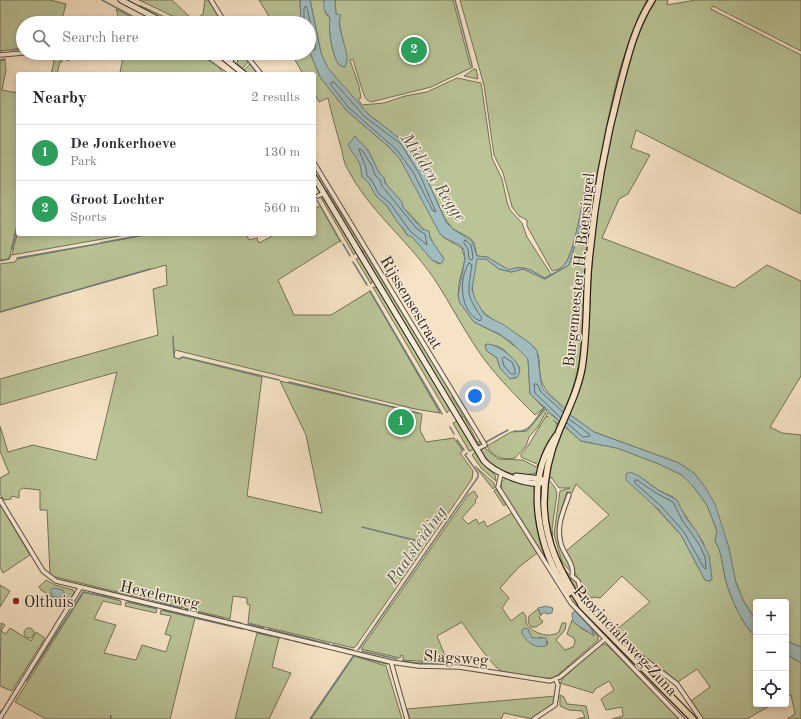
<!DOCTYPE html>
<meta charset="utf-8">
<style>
:root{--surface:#fff;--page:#f7f7f7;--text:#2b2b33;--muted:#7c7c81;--line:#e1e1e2;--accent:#d93025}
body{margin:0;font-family:"Old Standard TT",serif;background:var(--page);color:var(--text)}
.controls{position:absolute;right:12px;bottom:12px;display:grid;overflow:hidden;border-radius:4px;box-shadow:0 2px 6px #0003}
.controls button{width:36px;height:36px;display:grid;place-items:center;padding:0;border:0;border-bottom:1px solid var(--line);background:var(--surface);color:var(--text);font:20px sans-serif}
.you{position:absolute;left:475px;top:396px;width:14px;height:14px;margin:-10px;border:3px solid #fff;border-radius:50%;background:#1a73e8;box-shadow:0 0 0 6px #1a73e833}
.badge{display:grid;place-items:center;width:26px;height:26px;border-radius:50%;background:var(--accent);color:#fff;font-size:13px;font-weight:700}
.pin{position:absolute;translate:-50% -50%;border:2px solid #fff;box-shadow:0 1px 4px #0006}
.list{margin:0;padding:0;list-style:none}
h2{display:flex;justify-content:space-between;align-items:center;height:52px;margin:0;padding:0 16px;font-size:17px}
h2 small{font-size:13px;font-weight:400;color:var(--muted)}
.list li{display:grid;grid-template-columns:26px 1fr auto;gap:12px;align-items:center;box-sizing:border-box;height:56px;padding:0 16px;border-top:1px solid var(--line)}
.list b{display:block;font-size:15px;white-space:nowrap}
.list p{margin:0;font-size:13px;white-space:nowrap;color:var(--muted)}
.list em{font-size:13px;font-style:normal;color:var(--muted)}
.icon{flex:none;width:22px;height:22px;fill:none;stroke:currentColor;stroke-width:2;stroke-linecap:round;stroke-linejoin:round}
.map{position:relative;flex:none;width:801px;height:719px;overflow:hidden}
.search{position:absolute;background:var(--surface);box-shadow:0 2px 6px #0003;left:16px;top:16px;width:300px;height:44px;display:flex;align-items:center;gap:10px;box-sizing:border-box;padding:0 14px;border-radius:22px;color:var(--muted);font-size:15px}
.panel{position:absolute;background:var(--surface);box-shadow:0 2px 6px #0003;left:16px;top:72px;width:300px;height:164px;border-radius:4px}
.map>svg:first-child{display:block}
</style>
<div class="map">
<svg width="801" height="719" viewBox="0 0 801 719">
<rect width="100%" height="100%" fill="#f6e3c5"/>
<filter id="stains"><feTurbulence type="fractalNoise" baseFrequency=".005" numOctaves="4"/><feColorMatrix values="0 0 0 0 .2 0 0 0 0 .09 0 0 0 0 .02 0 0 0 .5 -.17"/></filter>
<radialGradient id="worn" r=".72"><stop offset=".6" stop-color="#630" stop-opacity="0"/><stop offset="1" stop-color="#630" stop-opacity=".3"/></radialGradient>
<path fill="#bac497" stroke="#727158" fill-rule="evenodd" d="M0,0H50L66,4L61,23H23V48L0,51Z
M139,0H172L191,18H198L203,14L205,0H208L223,23H187Z
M259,0H300L301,23H273Z
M310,0H324L325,13L330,18C328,29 332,56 339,65L345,67C348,53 337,24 340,16L336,14L335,0H453L470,65L473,67L431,87L371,102C369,101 368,101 366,99C364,97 354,63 353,59L350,60L359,86L361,98L358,99L362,105L384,103L405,96L427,92L457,78L481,83L492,158L502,179L507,202L510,210L522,223L527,237L551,274L545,278C532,271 524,264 509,270L487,257L477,256L474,243L470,238L453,229L445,219L424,173L403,141L368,114L327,68L321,53Z
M460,0H647C619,54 607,118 598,178C594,205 588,231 586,259C582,309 587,362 565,408C553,397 541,390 540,373C539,366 540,358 537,352C535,346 527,341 521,338C485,313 462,310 477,258L486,259L499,269L511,272L523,269L545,279L569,265L582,221L587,180C583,199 575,250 565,264C562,268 557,270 552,271L527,226V220L519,216L512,207L503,173L494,155L484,85Z
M655,0H668L667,5L696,0H801V51L713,6L711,9L801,55V214L636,130L631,148L650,155L628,194L619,199L602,238L734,288L767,265L801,281V376L770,427L782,433L801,435V647L786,641V602H756V621L743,600L733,574L729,548L695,474L679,463L594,432L569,414C591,366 588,315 592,263C595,210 606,157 618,105C627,69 635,32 655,0Z
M138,6H141L178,23H170Z
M116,9L142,23H120Z
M309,50L320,77L347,111L389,147L400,159L443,237L462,248L465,259L459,284L458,296L460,303L474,322L502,336L522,352L528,359L530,394L544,408L535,415C517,397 499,379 484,359C465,333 451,304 433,277C406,238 368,210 347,168C344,163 343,157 342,151C337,133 332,116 328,98L319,102L314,93V74H303L291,53H309ZM355,137C358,141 363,144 366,148C374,158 375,170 384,178C386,189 400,197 403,207L429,235L434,245L443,257L439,264L432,260L412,236L407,235L387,206L376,196L368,181L362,177V169L355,153ZM486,344L497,346L504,350L514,360L520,368L516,378H510L500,368L497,358L487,351L485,346Z
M56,53H60L62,62H60L57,74H51Z
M124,53H197L216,65L225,74H128L120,72Z
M239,54H242L249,61L242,69L237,63Z
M5,60L6,70L2,90L18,93V221L9,259L0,260V61Z
M250,64H251L257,74H248L244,70Z
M474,69H476L478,79L464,76Z
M314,166L328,190L325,191L314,173Z
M327,191L364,250L361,251L326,192Z
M321,198L326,202L356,251L354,255Z
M315,206L316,208L320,206L340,241L278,280L294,315H331L370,291L440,413L415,409L175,350L174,357L179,359L182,357L262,377L247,496L322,513L306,435L280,381L422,414L420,430L426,442L454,438L463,451L460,453L473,471L472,479L356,646L354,648L248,623L250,605L247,604V598L233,596L230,619L55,577L50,574L47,510H40V490L22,488L19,492V498L12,496L11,499L4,500L0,494V478L9,473L0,451V426L8,452L33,445L96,460L117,372L0,405V379L158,335L153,289L167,285L166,265L0,312V264L15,262L17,259L151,234H246L249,240L257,238L259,243L276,234H314Z
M18,230V234H131L12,255Z
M364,251L453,396L452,397L463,415L460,417L362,252Z
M358,258L361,260L373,280L371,284L356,259Z
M373,287L378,288L450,409L447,413Z
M545,409L547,410L538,427L529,437L526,446L515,458C503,460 494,458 487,446L511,432L527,431Z
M548,412L559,421L558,424L553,420L557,424V427L539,472L536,473C513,479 494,469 480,451L484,447L498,459L523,460L536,467L538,465L537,464L521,457V454L528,446L546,416L548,417L546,415Z
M464,416L477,442H481L479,445H477L461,418Z
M457,421L474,449L471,451H469L453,423Z
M564,426L581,441L617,448L659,464L682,475L693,486L707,505L717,531L715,541C722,552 722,565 725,577C728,592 743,628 756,636V704H773L747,719H703L691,701L710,687L697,669L678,682L662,669L645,660L616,630L650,602L622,576L600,598L595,597L586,599L566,551L609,515L576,484L572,493L567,492C554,531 555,530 571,567V572L562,562L554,534L560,491L570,488H559L551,477L549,480L554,486L557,493L552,529L553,543L562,567L569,574L566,575L554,552L546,511L547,480L553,456ZM639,476L658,490L673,497L703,542L712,579L709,581L705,580L681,535L648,499Z
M475,452L486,467L495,475L496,481L481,468L472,455Z
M475,466L494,483L495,487L493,489Z
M506,478L532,485C538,490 536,496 536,503L557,580L502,490L501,482Z
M496,489L506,504L504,506L494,491Z
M474,491L478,497L475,500L476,502L462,518L468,524L476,519L479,524L484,521L487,527L512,513L537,553L519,567L500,588L509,598L502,608L511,621L523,612L526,616V623C532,633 549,639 559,632L562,623H566L565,630L556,640L565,650L573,647L575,642L574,638L567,634L572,620L582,629L594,635L591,628L598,636V640L554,678C544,679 509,675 501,671C493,667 467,630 462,622L437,636L448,663L403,660V656L401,655L400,658L361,649L468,495ZM528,629L531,637L536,639L541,637L548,642L547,645H533Z
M0,504L30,555L3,573L0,567Z
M573,578L576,581L582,597L592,610L590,611L579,599L568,579Z
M46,580L55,585L73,590L74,593L66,606L41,590L39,587Z
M0,585L10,591L0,607Z
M84,592L121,601V605L103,601L94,619L116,625L104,653L136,660L142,645L166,652L171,636L165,634L171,616L160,614L161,610L195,618L170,719H111V715L110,719H46L15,702Z
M126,602L157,609L156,613L125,606Z
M539,608V612L541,615L539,617L543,622L536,627H531L528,622L529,616Z
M1,623L5,625L1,631L6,634L10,628L31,641L36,632L45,638L12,691L0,686Z
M24 633a5 5 0 1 1 10 0a5 5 0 1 1-10 0Z
M257,633L279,638L272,667L291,673L269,719H235Z
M601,644L607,645L680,719H612L623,716L622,707L606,710L601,699L614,690L609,681L595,689L593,693L560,683L563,678Z
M786,654L801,663V719H787L795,714L791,695L786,697Z
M354,656L386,666L402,719H311Z
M560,695L564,697L567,704L586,706L589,719H577L585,717L582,711L569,710L560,706Z
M556,696L553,706L534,716L532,719L504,713L501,719H410L407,709Z"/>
<path fill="#a0bcbe" stroke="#717d7c" d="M300,0H310L321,53L328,68L368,114L403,141L424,173L446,222L453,229L472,241L477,256L487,257L509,270C524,264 532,271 545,278C551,274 561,270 565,264C575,251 583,198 587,180L588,179H591L582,221L569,265L545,279L523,269L511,272L499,269L486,259H477L472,289L475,299L485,315L504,325L531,344L537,351L541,383L543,389L569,414L594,432L679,463L695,474L705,487L715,504L729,548L736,583L743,600L756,621V636C743,628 728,592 725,577C722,565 722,552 715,541L717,531L707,505L693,486L682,475L659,464L617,448L581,441L530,394L528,359L511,342L499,334L474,322L460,303L458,296L465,259L464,250L460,245L445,238L440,234L400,159L389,147L347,111L320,77L309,50V23H301Z
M324,0H335L336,14L341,15C334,27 353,55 345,67L339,65C332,55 328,29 330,18C325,9 323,12 324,0Z
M355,136C358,141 363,144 366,148C374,158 375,170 384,178L385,183L402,202L403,207L422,229L429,231L430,238L444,259L441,264L432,260L412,237L407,235L405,231L398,223L387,206L376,196L368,182L362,177L360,164L348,145Z
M488,344C499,345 528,365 517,377L510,379L500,368L497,358L487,351L485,346Z
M630,472L639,476L658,490L677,500L686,518L697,532L709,555L712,579L709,581L705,580L681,535L659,510L626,480V474Z
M53,588L63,590L65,595L60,598L53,596L50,591Z
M546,606L553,608L552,613L546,614L545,612L541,615L538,608Z
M575,611L591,628L594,636L573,622L572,613Z
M524,628L528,629L532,638H546L547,645C538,650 527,643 522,634V630Z
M786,641L801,647V663L786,654Z"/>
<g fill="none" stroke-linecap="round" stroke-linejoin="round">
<path stroke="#656d6b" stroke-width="1" d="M304,23V8L306,6C308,9 314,42 316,48L314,50L309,49
M332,82H334L365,117L401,144L420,175L436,212L433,211L413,172L397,150L349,108L331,85Z
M359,149L362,150L372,166L375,175L380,180L382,186L417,229L425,234L427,245L410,231L390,203L379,194L371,179L367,176L366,168Z
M465,240L471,245L473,257L472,260L469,259L468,249L464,243Z
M469,263L472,265C468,292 465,294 482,318L480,321C460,312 458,279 469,263Z
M504,357L512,362L515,370V374H511L504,366L502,359Z
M561,418L535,393L534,384H537L541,392L563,412
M567,423L583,437L590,436L589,434L569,419
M635,480H637L656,493L673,502L682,520L699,544L705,557L706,569L704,568L684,532L662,507L635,483Z"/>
<path stroke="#717d7c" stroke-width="1.5" d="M102,0L145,23
M455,0L472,65
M10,50L23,49
M0,52L1,51
M199,53L229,74
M0,60L5,59
M317,200L341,242
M100,243L148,234
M343,244L350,256
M12,249L18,224
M17,258L97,244
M0,261L9,259L11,255
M353,262L367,285
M370,291L442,414
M0,312L150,269
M173,336L174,357
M179,359L183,357L279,380
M289,382L418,413
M450,427L454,434
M514,431C531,434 535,418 545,407
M457,440L464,450
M486,442L508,430
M362,527L422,542
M85,586L107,591
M111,592L144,600
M128,601L156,608
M148,601L181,608
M185,609L224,619
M162,610L192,617
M195,618L243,629
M228,620L241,623
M248,624L264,628
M268,629L329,644
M249,630L271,636
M276,636L280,638
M283,638L290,640
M294,641L298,642
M302,643L315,646
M333,645L353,650
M358,650L478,477V473L465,455L467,453
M362,651L397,659
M356,656L387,664
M402,661L417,663H447
M26,681L83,592L119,599
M0,713L2,710
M310,719L354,655"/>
<g stroke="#5d4f43" stroke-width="5.5">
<path id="minor" d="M211,0L225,23
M68,53V58
M244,53L261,74
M0,55L23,53
M230,62L236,53
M314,163L485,445L477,449
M318,196L324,193
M501,474L498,487L571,603L682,719
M569,495C563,512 556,526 561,544C564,555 575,564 572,576
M0,500L43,571L56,581L391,662L418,666L459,667L550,681L560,677L604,640
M572,576L578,581L582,594L593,610L632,650L677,684L701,719
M391,662L407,719
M0,718L80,588
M534,719L555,705L558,685L556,680"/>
</g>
<g stroke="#2a1e18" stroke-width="7">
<path id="secondary" d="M121,0L165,23
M218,53L244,74
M314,177L484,461C495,473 530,488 545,482
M516,476L541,479"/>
</g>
<g stroke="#2a1e18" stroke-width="8">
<path id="primary" d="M556,436C523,482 538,551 569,593
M581,605L693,719
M583,607C561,574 544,542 544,502C544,478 550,452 559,431C568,410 578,390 582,368C587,337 586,305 588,273C593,210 604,147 620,86C628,56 635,26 652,0"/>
</g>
<use href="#minor" stroke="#f9edd9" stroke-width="3.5"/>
<use href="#secondary" stroke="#f9edd9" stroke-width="5"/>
<use href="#primary" stroke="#f6e3c5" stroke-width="5.5"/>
</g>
<circle fill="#8f2418" stroke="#f9edd9" stroke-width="1.5" cx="16" cy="601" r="4"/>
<g text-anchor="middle" stroke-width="3" stroke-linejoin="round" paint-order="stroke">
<g font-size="16" fill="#2a1e18" stroke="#f9edd9">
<text transform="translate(578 270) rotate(-84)" y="6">Burgemeester H. Boersingel</text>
<text transform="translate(412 302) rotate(59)" y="6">Rijssensestraat</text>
<text transform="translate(160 594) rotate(13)" y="6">Hexelerweg</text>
<text transform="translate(626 640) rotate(47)" y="6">Provincialeweg Zuna</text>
<text transform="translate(456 657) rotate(4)" y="6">Slagsweg</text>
</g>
<g font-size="16" fill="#2a1e18" stroke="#f9edd9" text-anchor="start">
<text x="24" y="607">Olthuis</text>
</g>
<g font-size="17" font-style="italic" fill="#535552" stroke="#f9edd9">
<text transform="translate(434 177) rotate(56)" y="6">Midden Regge</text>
<text transform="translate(416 545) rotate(-55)" y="6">Paalsleiding</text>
</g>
</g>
<rect width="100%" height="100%" filter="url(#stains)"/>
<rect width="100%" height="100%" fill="url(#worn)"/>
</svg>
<div class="controls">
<button>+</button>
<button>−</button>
<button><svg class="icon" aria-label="locate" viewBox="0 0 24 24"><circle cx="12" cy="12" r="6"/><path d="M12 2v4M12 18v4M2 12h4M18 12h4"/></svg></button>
</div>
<div class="you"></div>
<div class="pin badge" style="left:401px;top:422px;background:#2e9e5b">1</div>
<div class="pin badge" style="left:414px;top:50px;background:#2e9e5b">2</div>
<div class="search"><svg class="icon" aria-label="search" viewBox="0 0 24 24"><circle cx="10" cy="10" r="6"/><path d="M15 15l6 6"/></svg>Search here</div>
<section class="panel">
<h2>Nearby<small>2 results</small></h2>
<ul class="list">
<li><span class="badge" style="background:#2e9e5b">1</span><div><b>De Jonkerhoeve</b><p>Park</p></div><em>130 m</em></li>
<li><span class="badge" style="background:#2e9e5b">2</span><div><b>Groot Lochter</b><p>Sports</p></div><em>560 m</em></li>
</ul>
</section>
</div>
